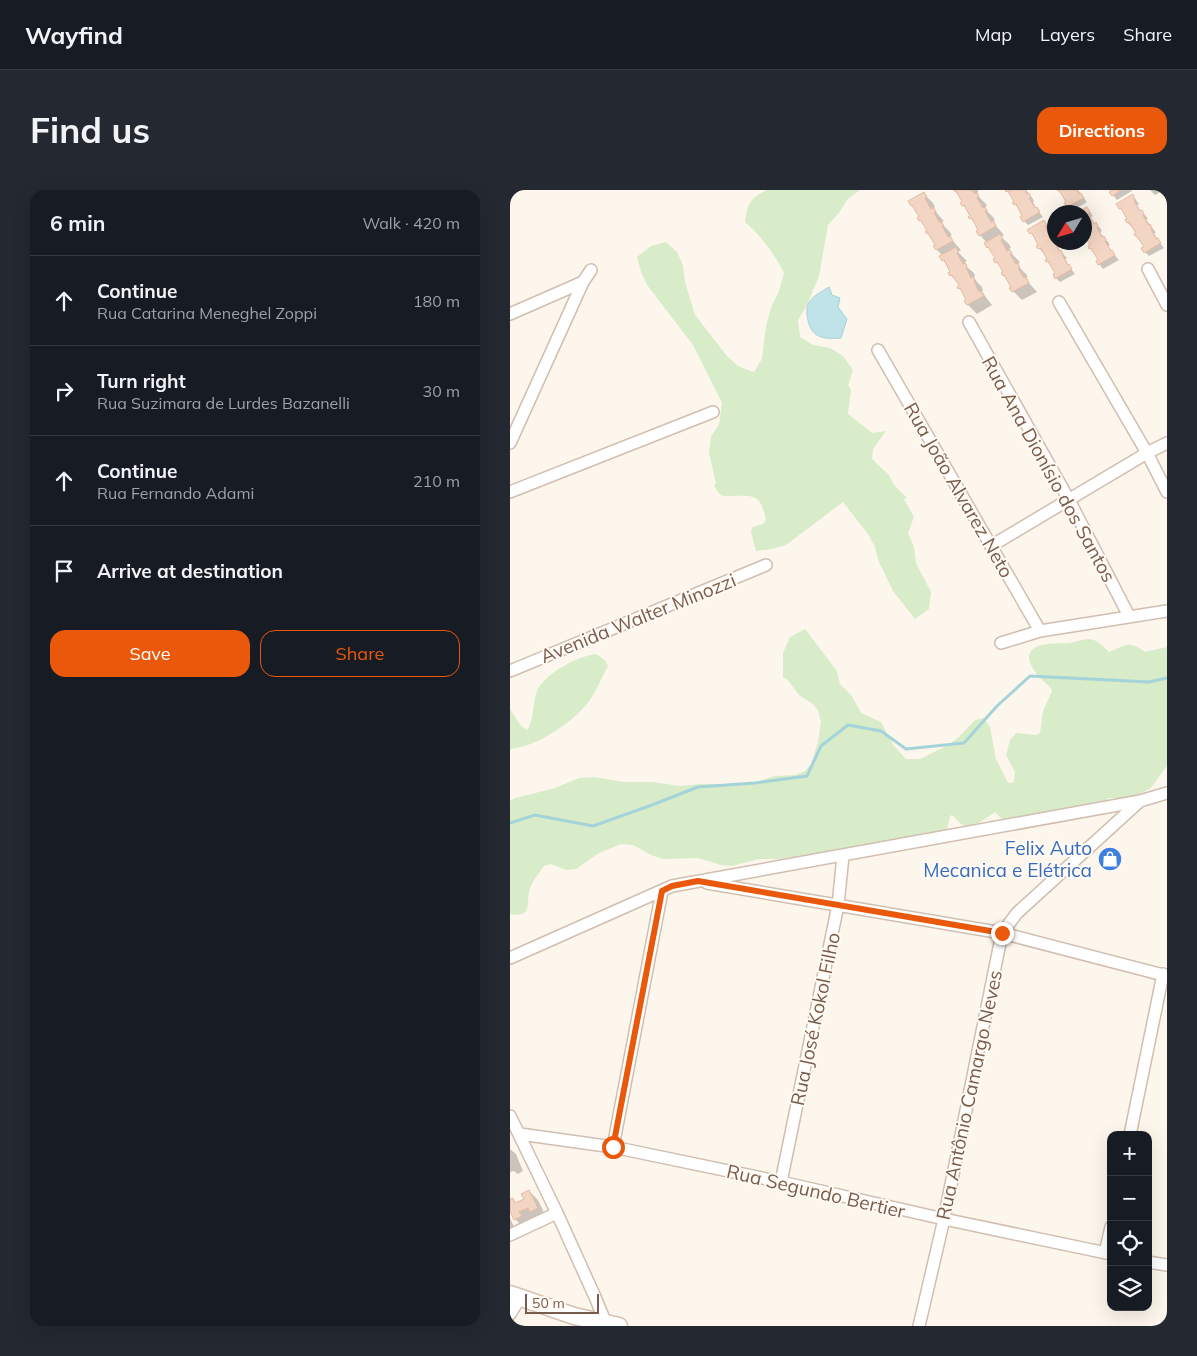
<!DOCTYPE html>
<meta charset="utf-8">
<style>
:root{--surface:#171b24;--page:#242831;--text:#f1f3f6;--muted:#9ea1a6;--line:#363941;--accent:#ea580c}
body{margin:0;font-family:Mulish,sans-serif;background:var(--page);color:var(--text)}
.controls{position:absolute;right:15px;bottom:15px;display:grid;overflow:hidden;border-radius:10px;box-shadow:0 5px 20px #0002}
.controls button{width:45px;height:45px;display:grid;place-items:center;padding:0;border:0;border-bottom:1px solid var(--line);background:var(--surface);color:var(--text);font:25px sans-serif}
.compass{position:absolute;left:537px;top:15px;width:45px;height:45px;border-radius:50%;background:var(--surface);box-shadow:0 5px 20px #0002;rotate:232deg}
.scale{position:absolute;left:15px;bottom:12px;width:74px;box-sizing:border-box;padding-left:5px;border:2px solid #7a5c4d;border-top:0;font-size:14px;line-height:18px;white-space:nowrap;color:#7a5c4d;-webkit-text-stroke:4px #fffaf3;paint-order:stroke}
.stop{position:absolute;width:15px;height:15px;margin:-11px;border:4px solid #ea580c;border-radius:50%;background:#fff}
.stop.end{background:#ea580c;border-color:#fff;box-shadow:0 1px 5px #0008}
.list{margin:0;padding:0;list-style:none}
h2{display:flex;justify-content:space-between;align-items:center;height:65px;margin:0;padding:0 20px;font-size:21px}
h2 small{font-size:16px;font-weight:400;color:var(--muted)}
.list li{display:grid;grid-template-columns:32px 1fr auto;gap:15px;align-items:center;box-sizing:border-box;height:90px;padding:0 20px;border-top:1px solid var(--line)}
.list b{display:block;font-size:19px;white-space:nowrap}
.list p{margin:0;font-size:16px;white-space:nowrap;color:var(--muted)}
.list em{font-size:16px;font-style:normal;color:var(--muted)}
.actions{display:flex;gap:10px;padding:15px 20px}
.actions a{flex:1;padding:11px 0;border:1px solid var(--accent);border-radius:15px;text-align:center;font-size:18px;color:var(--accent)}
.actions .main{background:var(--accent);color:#fff}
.icon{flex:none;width:28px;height:28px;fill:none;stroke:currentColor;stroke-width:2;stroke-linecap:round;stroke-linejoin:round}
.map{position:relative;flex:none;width:657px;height:1136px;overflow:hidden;border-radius:15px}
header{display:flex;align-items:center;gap:30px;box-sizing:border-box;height:70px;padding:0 25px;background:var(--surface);border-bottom:1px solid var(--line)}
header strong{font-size:24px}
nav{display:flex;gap:28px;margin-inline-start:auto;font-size:18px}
.intro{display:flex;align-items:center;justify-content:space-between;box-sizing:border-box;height:120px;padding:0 30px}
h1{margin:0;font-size:35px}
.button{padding:12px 22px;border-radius:15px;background:var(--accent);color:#fff;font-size:18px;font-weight:700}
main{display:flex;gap:30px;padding:0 30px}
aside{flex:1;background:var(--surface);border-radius:15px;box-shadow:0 5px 20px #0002}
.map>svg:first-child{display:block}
</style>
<header>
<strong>Wayfind</strong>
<nav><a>Map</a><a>Layers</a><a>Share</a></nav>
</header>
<div class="intro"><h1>Find us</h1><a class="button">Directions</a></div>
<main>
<aside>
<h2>6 min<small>Walk · 420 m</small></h2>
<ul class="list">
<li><svg class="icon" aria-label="ahead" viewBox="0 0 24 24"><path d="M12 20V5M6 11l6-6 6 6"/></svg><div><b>Continue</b><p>Rua Catarina Meneghel Zoppi</p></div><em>180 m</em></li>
<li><svg class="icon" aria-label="right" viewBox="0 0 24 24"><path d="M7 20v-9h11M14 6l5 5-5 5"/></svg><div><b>Turn right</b><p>Rua Suzimara de Lurdes Bazanelli</p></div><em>30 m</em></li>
<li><svg class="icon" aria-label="ahead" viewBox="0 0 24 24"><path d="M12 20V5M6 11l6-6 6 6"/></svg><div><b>Continue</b><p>Rua Fernando Adami</p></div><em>210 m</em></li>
<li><svg class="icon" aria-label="arrive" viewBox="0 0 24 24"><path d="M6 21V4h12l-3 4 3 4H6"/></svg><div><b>Arrive at destination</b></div></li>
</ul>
<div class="actions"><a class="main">Save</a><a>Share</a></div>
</aside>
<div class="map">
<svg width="657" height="1136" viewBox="0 0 657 1136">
<rect width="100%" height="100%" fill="#fdf6ec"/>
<path fill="#d8ecc9" d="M257,0H350L338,9L328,24L318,35L309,86L296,117L288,130L290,147L303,155L320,158L333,166L343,180L338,195L341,200L338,224L362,243L376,241L363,259L362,269L379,285L384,295L397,308L394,309L404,327L398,343L404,357L406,373L421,402L419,419L405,429L383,401L369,372L365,357L358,344L333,312L276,355L261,359L246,361L241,342L243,337L253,334L256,330C251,306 246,305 223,306C219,306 215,307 211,305C208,303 206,299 204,295L206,293L199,263L201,247L209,234L212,213L183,155L137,95L131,82L127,67L141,56L156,52L167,62L173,75L175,92L185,125L217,166L228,176L244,182L252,169L256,136L261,118L269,101L274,83C265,64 251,46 235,32C238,13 239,9 257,0Z
M295,439L327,481L330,494L342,506L351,523L371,532L384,556L396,569H410L438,555L449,547L465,530L474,528L480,537L486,569L497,591L499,593L504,592L505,582L496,565L500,550L506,543L526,545L530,543L533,521L542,501C540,495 536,494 532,490C527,485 518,473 519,466C521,451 549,454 560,453C566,452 573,449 579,449C588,450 593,456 599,462C616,455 619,450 635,462L657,457V576L640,599L621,608H599L586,620L498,632L493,630L485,622C476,628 462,641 451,634C448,632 445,627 442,625L440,626L437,640L308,664L270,669H249L222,676L211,675L188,668L153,669L141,665L123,655L111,654L89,663L66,679L56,680L41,674L34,676C30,682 24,689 21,696C14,709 26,729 0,724V611L5,608L45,598L69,588L85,587L113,592H142L171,596L189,594H239L265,586L286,585L295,581L301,574L308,552L311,532L308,520L303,514L289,505L277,489L273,488V463L280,447Z
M86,464L95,470L98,476C91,488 86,503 77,514C60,534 26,557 0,559V519L11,536L17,540C25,528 22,514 27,501C34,484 68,466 86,464Z"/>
<path fill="#bfe3e8" stroke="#a5d3da" d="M319,97L322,105L330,108L328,117L337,129L331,148C316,149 304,149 299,134C297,128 296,120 298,114C302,106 313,101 319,97Z"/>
<path fill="#0003" d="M444,0H468V2L467,3L469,7L476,14L477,16L475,17L478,22L483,27L485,30L484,31L487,37L494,45L491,47L499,54L501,58L499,59L502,64L508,70L510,73L508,74L511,79L516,84L518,87H516L519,93L527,102L512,110L503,101V97L499,90L494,85L495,83L493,79L486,72V69L483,62L478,57L477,53L470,45V40L460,27V22L453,15L454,12Z
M496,0H516L523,9L524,12H523L526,18L533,27L518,35L514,31V27L510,20L504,13L506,12Z
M548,0H568L577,12L562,21L558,17V12Z
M602,0H621L622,1L607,10L603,5Z
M640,0H654L645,5Z
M414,4L423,13L425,17L424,18L426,22L432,29L434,31L432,32L435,37L440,42L442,45L440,46L443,51L451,60L448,62L457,71L455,72L457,77L464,83L465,86L464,87L467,92L472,97L473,100L472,101L475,106L482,115L467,124L458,115L456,111L458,110L454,103L449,98L450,96L441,85L442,82L438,76L433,70V66L427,60V55L423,48L417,42L419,41L410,30V27L400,12Z
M623,6L629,14L627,15L631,22L636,26L638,29L636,30L644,40L646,43H644L647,49L654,58L639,66L635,62V58L626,46L627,43L618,33L617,31L619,30L610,18Z
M577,18L581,23L583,26L581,27L585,34L590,38L592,41L590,42L593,47L598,52L600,55L598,56L602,62L609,70L593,79L589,74V70L580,58L581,56L574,47V22H569Z
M533,32L540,40L538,41L542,48L544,49V52H548L549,54L547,55L550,61L557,68L555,69L558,75L565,84L550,92L546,88V84L542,77L536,70L538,69L529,58L530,55L519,40Z
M0,959L6,964L13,981L8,984L4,981L0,982Z
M19,1001L28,1010L36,1027L14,1038L5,1029L0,1018V1011L2,1010L7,1014L16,1010Z
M0,1028L5,1039L0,1042Z"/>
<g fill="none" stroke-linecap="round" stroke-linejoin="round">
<path stroke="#a5d3da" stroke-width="3" d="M0,633L25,625L83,636L142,615L188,597L245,593L297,586L311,556L338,535L371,541L396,559L454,553L487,516L520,486L639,492L657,488"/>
</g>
<path fill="#f3d5c3" stroke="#e6bba3" d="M443,0H462L465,4L467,3L469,7L467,8L473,18L475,17L477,21H475L481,32L483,31L486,36L469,46L466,41L468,40L462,28L460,29L458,27L460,26L454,15L452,16L450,13L452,12L446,0L444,1Z
M495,0H515L517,4L519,3L521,7L519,8L525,18L527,17L530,22L513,32L510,27L512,26L506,14L504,15L502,13L504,12L498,1L496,2Z
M547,0H567L569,4L571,3L574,8L557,17L554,13L556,12L549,0L548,1Z
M601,0H612L602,6L599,2Z
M414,2L417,7L415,8L421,19L424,18L426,22L424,23L430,33L431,32L434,36H432L438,47L440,46L443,51L426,60L423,56L425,55L418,43L417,44L415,42L417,41L411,30L409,31L407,28L409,27L402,15L401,16L398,11Z
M623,4L625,10L624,11L630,21L632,20L634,24L633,25L638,35L640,34L642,38L641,39L646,49L648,48L651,53L634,63L631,58L634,57L627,46H625L624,44L626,43L619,32L617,33L615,30L617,29L611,18L609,19L606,14Z
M577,17L580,22L578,23L584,34L586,32L588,36L587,37L592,47L594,46L596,50L595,51L601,61L602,60L605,65L588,75L586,71L588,70L581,58L579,59L578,56L580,55L574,46V22H567Z
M534,30L537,35L535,36L541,47L543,46L544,49V51L549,61L551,60L553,64H552L558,75L559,74L562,79L545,89L543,84L545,83L538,71L536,72L535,70L537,69L531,58L528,59L526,56L528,55L522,43L520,44L517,40Z
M490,44L493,49L491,50L497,61L500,60L502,63L500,64L506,74L507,73L510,77L508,78L514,88L516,87L519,93L502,102L499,98L501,97L494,85L493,86L491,83L493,82L487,72L485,73L483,69L485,68L478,57L477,58L474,53Z
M446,57L448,62L447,63L453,74L455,73L457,76L456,77L461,88L463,87L465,90L464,91L469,102L471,101L474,106L457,115L454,111L456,110L450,98L448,99L447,97L449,95L442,85L440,86L438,83L440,82L434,70L432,71L429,66Z
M19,1000L28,1018L20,1022L18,1018L9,1022L12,1026L4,1030L0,1021V1009L3,1008L5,1013L14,1009L11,1004Z"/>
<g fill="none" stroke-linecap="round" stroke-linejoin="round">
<g stroke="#d1beb0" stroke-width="14">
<path id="street" d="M638,79L657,115
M549,112L637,263L657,302
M0,124L73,92
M459,132L559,310L619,426
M368,160L530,441
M0,253L73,92L81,80
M0,302L203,222
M481,356L637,263L657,253
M491,453L530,441L657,421
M0,481L256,375
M197,693L492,743L657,786
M0,768L162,696L630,611L657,603
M0,926L47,1023L85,1107L97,1136
M10,944L103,957L271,992L434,1029L601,1064
M620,945L653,784
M103,957L152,701
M271,992L328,715L333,666
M0,1045L47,1023
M595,1063L601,1037
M638,1072L657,1075
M0,1124L10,1108
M409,1136L434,1029L492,743L507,723L630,611"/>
</g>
<g stroke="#d6c0b0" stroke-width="19">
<path id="secondary" d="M0,1104L64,1126L109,1136"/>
</g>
<use href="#street" stroke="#fff" stroke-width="11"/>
<use href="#secondary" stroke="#fff" stroke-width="16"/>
</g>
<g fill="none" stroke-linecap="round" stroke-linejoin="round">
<path stroke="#ea580c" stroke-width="6" d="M103,957L152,701L162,696L188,691L492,743"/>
</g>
<defs>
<g id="shop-disc" transform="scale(1.25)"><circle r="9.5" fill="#3f7fe0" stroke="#fffaf3"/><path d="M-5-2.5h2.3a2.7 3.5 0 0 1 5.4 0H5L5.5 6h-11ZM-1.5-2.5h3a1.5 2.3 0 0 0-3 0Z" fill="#fff"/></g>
</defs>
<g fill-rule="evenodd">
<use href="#shop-disc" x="600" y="669"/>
</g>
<g text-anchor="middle" stroke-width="4" stroke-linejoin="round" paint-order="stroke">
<g font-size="19" fill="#7a5c4d" stroke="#fffaf3">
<text transform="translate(539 279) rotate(61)" y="7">Rua Ana Dionísio dos Santos</text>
<text transform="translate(449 300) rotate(60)" y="7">Rua João Alvarez Neto</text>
<text transform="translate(128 428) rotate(-22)" y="7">Avenida Walter Minozzi</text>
<text transform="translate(305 829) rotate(-78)" y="7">Rua José Kokol Filho</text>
<text transform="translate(459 905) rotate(-78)" y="7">Rua Antônio Camargo Neves</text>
<text transform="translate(306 1001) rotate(13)" y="7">Rua Segundo Bertier</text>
</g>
<g font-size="19" fill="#366cbe" stroke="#fffaf3" text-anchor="end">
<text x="582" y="665">Felix Auto<tspan x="582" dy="22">Mecanica e Elétrica</tspan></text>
</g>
</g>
</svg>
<div class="controls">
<button>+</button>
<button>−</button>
<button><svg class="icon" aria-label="locate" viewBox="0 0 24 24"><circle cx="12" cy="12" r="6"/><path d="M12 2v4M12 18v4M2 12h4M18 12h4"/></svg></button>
<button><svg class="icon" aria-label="layers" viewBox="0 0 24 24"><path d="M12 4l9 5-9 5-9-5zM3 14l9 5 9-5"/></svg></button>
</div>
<svg class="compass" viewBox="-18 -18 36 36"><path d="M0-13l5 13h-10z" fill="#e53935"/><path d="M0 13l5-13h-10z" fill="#9ea1a6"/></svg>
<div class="scale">50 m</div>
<div class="stop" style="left:103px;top:957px"></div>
<div class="stop end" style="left:492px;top:743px"></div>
</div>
</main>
